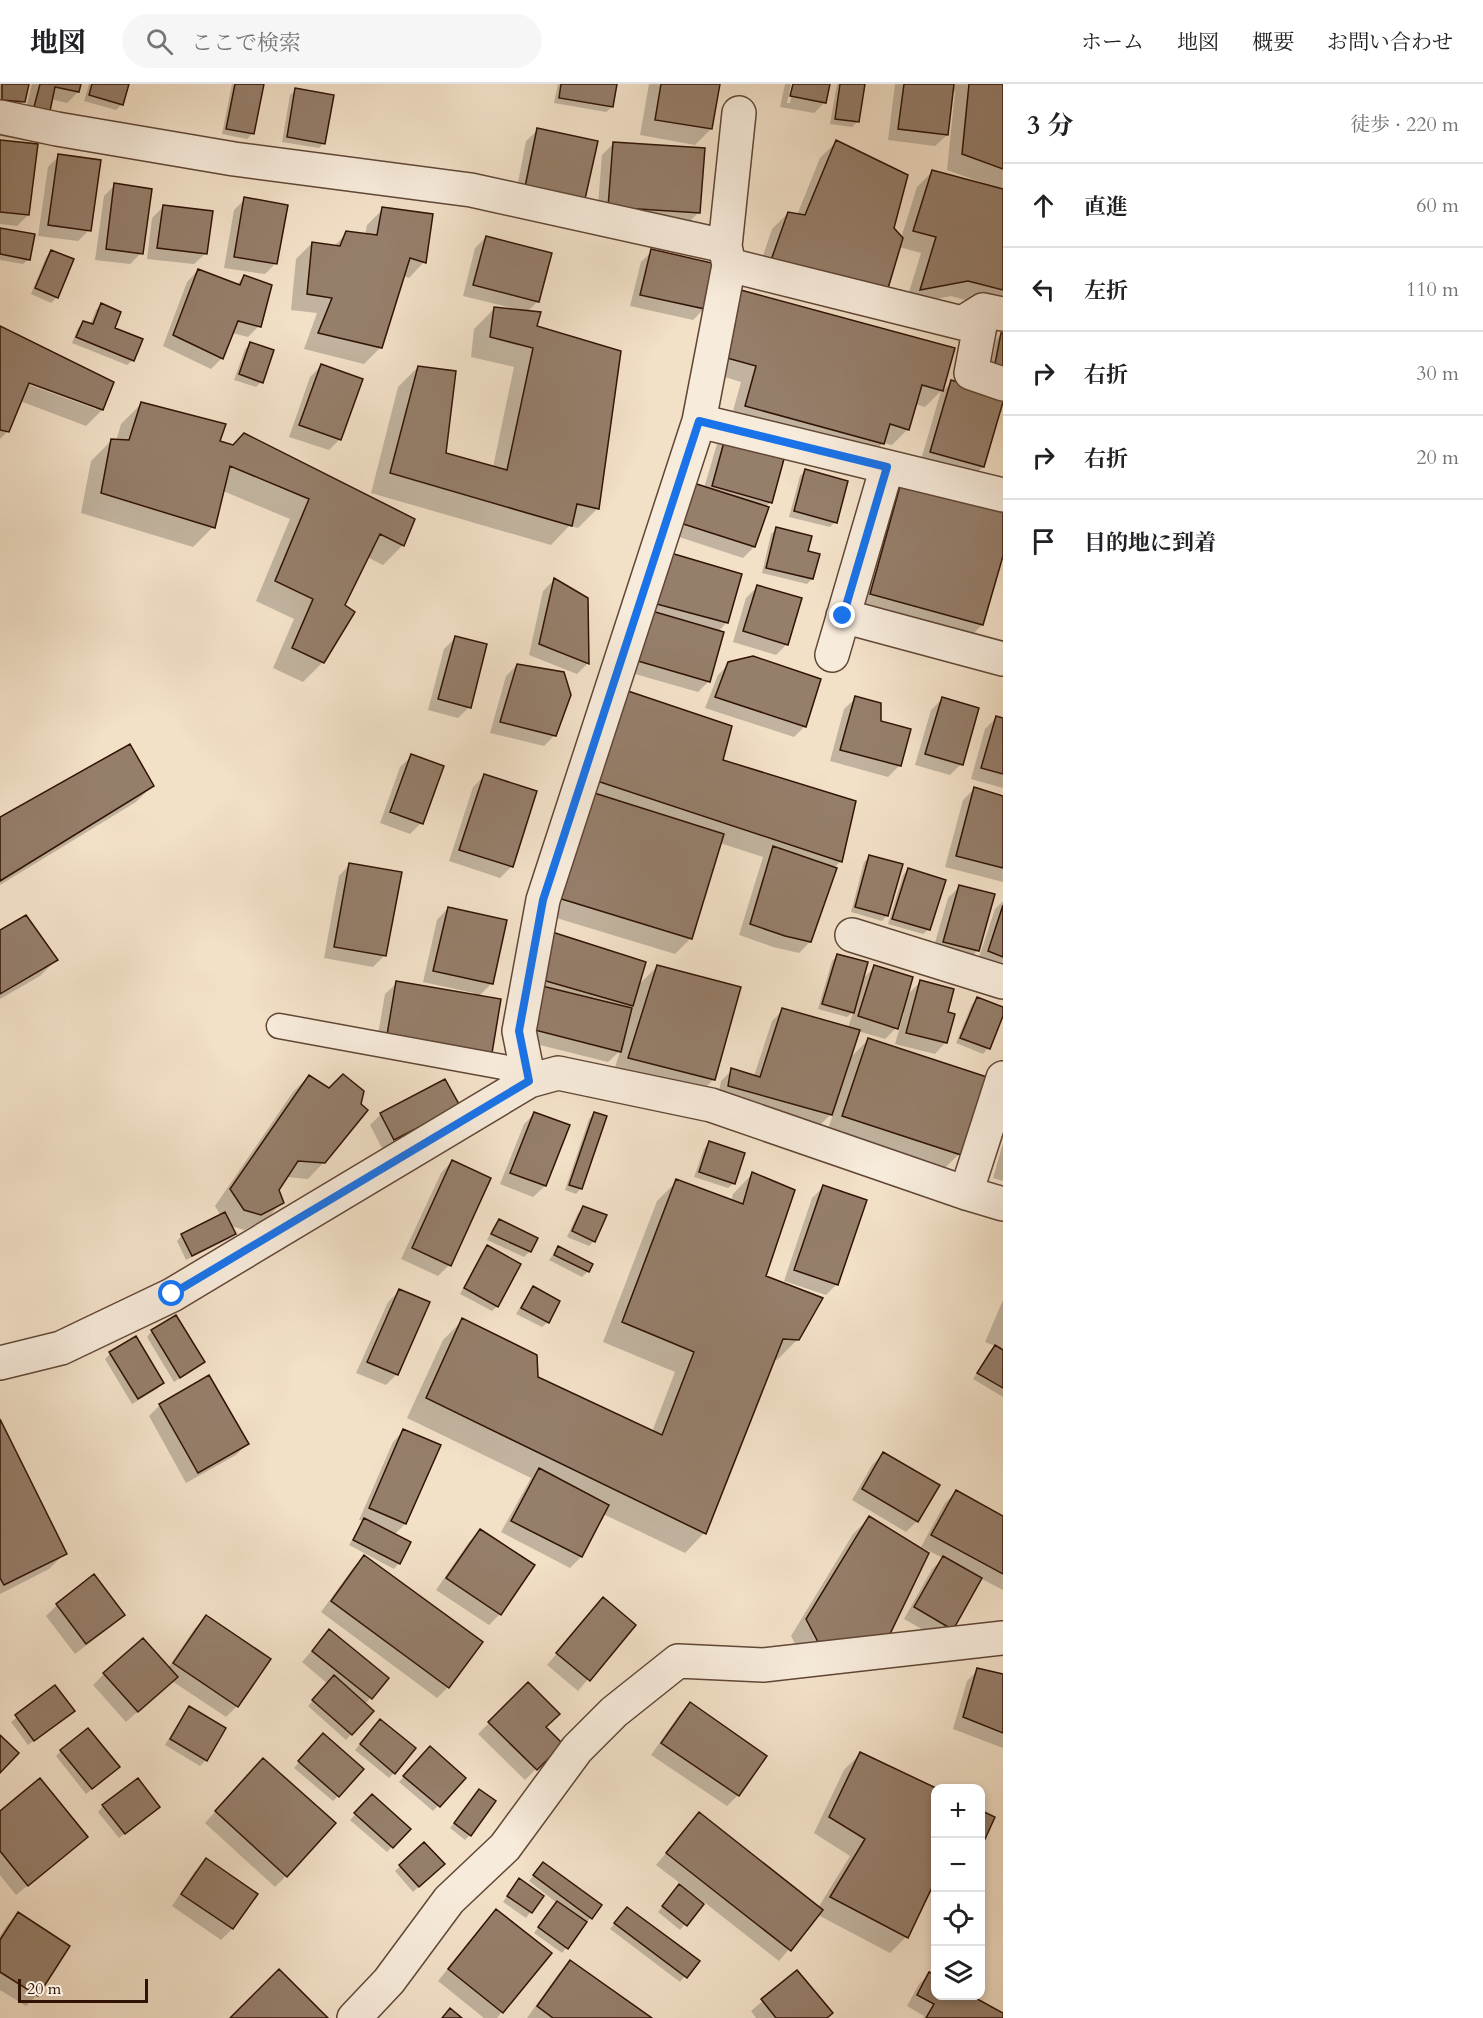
<!DOCTYPE html>
<html lang="ja">
<meta charset="utf-8">
<style>
:root{--surface:#fff;--page:#f6f6f6;--text:#202124;--muted:#757577;--line:#e0e0e0}
body{margin:0;font-family:Cardo,"Noto Serif JP",serif;background:var(--page);color:var(--text)}
.controls{position:absolute;right:18px;bottom:18px;display:grid;overflow:hidden;border-radius:12px;box-shadow:0 3px 9px #0003}
.controls button{width:54px;height:54px;display:grid;place-items:center;padding:0;border:0;border-bottom:2px solid var(--line);background:var(--surface);color:var(--text);font:30px sans-serif}
.scale{position:absolute;left:18px;bottom:15px;width:130px;box-sizing:border-box;padding-left:6px;border:3px solid #311306;border-top:0;font-size:16px;line-height:21px;white-space:nowrap;color:#311306;-webkit-text-stroke:4px #f7ebdb;paint-order:stroke}
.stop{position:absolute;width:18px;height:18px;margin:-14px;border:4px solid #1a73e8;border-radius:50%;background:#fff}
.stop.end{background:#1a73e8;border-color:#fff;box-shadow:0 2px 6px #0008}
.list{margin:0;padding:0;list-style:none}
h2{display:flex;justify-content:space-between;align-items:center;height:78px;margin:0;padding:0 24px;font-size:26px}
h2 small{font-size:20px;font-weight:400;color:var(--muted)}
.list li{display:grid;grid-template-columns:39px 1fr auto;gap:18px;align-items:center;box-sizing:border-box;height:84px;padding:0 24px;border-top:2px solid var(--line)}
.list b{display:block;font-size:22px;white-space:nowrap}
.list em{font-size:20px;font-style:normal;color:var(--muted)}
.icon{flex:none;width:33px;height:33px;fill:none;stroke:currentColor;stroke-width:2;stroke-linecap:round;stroke-linejoin:round}
.map{position:relative;flex:none;width:1003px;height:1934px;overflow:hidden}
header{display:flex;align-items:center;gap:36px;box-sizing:border-box;height:84px;padding:0 30px;background:var(--surface);border-bottom:2px solid var(--line)}
header strong{font-size:28px}
nav{display:flex;gap:33px;margin-inline-start:auto;font-size:21px}
.search{width:420px;height:54px;background:var(--page);display:flex;align-items:center;gap:15px;box-sizing:border-box;padding:0 21px;border-radius:33px;color:var(--muted);font-size:22px}
main{display:flex}
aside{flex:1;background:var(--surface)}
.map>svg:first-child{display:block}
</style>
<header>
<strong>地図</strong>
<div class="search"><svg class="icon" aria-label="search" viewBox="0 0 24 24"><circle cx="10" cy="10" r="6"/><path d="M15 15l6 6"/></svg>ここで検索</div>
<nav><a>ホーム</a><a>地図</a><a>概要</a><a>お問い合わせ</a></nav>
</header>
<main>
<div class="map">
<svg width="1003" height="1934" viewBox="0 0 1003 1934">
<rect width="100%" height="100%" fill="#f2e0c7"/>
<filter id="stains"><feTurbulence type="fractalNoise" baseFrequency=".00333" numOctaves="4"/><feColorMatrix values="0 0 0 0 .2 0 0 0 0 .09 0 0 0 0 .02 0 0 0 .5 -.17"/></filter>
<radialGradient id="worn" r=".72"><stop offset=".6" stop-color="#630" stop-opacity="0"/><stop offset="1" stop-color="#630" stop-opacity=".3"/></radialGradient>
<path fill="#0003" fill-rule="evenodd" d="M0,0H28L24,17L18,22L0,21Z
M32,0H80L78,8L67,19L51,15L48,26L24,34Z
M89,0H127L122,20L116,26L84,17Z
M232,0H263L253,49L247,55L222,50Z
M558,0H616L612,23L606,28L554,19Z
M649,0H719L711,45L695,61L640,51Z
M785,0H791L787,19H790L794,0H829L825,18L814,29L780,23Z
M837,0H864L858,37L852,43L830,40Z
M895,0H1003V227L951,212L905,221L921,169L899,163L755,195L772,145L788,129L797,131L820,74L836,58L901,154L917,103L933,87L982,101L983,99L947,86L955,8L952,7L947,51L935,62L888,56Z
M296,6L324,59L319,64L282,58L290,11Z
M538,46L572,126L515,114L526,57Z
M0,57L28,131L17,142L0,140Z
M613,60L698,129L687,140L597,133L602,71Z
M59,72L89,146L78,157L38,152L48,83Z
M115,101L141,169L130,180L95,176L104,112Z
M245,115L276,179L265,190L224,184L234,126Z
M163,123L206,169L194,180L147,175L152,134Z
M383,125L424,178L409,194L403,192L380,264L364,280L304,265L317,229L291,226L296,175L312,159L333,163L347,149L365,151L367,141Z
M0,145L29,175L23,180L0,176Z
M486,153L538,217L527,228L535,243L598,424L578,444L569,442L551,461L371,409L398,303L418,283L444,370L493,383L514,283L471,273L474,245L494,225H516L463,212L475,164Z
M51,167L57,213L51,219L31,210L46,173Z
M652,167L704,225L693,236L630,222L641,178Z
M198,186L236,201L244,193L259,242L248,253L232,249L222,274L211,285L163,262L187,198Z
M101,221L133,276L127,281L72,259L78,244L84,238L90,241L96,226Z
M721,222L953,265L941,309L952,298L1003,313L983,383L971,394L920,379L941,307L925,323L915,320L908,345L892,361L883,359L867,375L730,338L741,298L712,289Z
M0,244L102,326L86,342L20,317L8,347L0,355ZM22,295L96,322V325L21,298Z
M1001,250L1003,251V293L989,290L996,256Z
M251,260L261,298L256,303L234,296L245,265Z
M321,282L340,355L329,366L289,353L310,293Z
M141,320L218,358L403,461L383,481L367,473L343,521L323,578L303,598L273,584L294,535L256,517L290,435L223,407L213,443L193,463L81,429L91,377L111,357H116L121,340Z
M728,349L771,418L765,423L754,463L743,474L664,448L704,404L717,360Z
M805,387L835,438L830,443L789,433L800,392Z
M903,397L1003,467L982,541L966,557L855,525L887,413Z
M777,445L806,468L812,495L807,500L762,489L771,450Z
M653,480L727,538L718,548L709,597L698,608L621,586Z
M554,496L588,579L577,590L529,571L543,507Z
M757,503L787,560L776,571L733,558L746,514Z
M455,554L469,623L458,634L428,626L444,565Z
M729,580L805,642L794,653L705,624L718,591Z
M517,581L555,651L544,662L490,649L506,592Z
M856,614L880,638L909,646L899,682L888,693L830,677L844,625Z
M942,615L961,680L950,691L915,681L931,626Z
M607,623L721,677L855,718L840,778L834,784L810,858L799,869L773,863L739,851L763,773L720,759L691,854L675,870L540,829Z
M996,634L1003,636V704L971,695L985,645Z
M412,672L421,739L410,750L380,739L400,683Z
M484,692L535,708L511,783L500,794L449,777L473,703Z
M152,702L136,718L0,801V735Z
M974,705L1003,713V798L945,783L963,716Z
M870,773L887,831L882,837L851,828L864,778Z
M350,780L384,872L373,883L324,874L339,792Z
M908,786L929,845L923,850L888,840L903,791Z
M959,803L978,866L967,877L932,869L948,814Z
M1003,817V887L977,879L995,825Z
M448,824L492,899L479,912L376,962L385,910L397,899L474,912V909L423,898L437,836Z
M0,847L56,876L40,892L0,915Z
M538,859L637,902L657,883L713,996L697,1012L613,990L620,967L608,978L516,955Z
M838,871L861,896L875,883L906,912L920,898L946,929V958L935,970L895,960L904,929L901,928L896,944L885,955L858,947L849,975L868,956L959,1070L943,1086L827,1048L834,1027L820,1041L718,1013L721,997L732,986L754,992L772,937L783,926L848,944L853,928L847,933L818,925L832,877Z
M978,915L1003,924L988,964L983,970L956,959L972,920Z
M309,992L324,1078L308,1095L286,1093L278,1106L282,1119L266,1135L244,1146L231,1142L235,1150L229,1155L186,1176L177,1157L182,1151L221,1132L215,1122L293,1008Z
M458,1022L383,1066L370,1041L381,1030Z
M535,1029L568,1042L545,1102L533,1113L500,1100L524,1040Z
M594,1030L581,1104L576,1110L565,1106L589,1035Z
M709,1059L734,1099L728,1104L694,1093L704,1065Z
M1003,1059V1097L993,1094Z
M452,1077L449,1181L438,1192L401,1175L441,1089Z
M752,1090L765,1193L798,1255L777,1276L774,1275L704,1449L685,1469L603,1430L581,1473L570,1484L501,1448L531,1394L407,1334L443,1256L463,1236L537,1294L652,1348L675,1288L603,1258L657,1117L677,1097L731,1117L733,1110Z
M823,1103L837,1200L826,1211L784,1197L812,1114Z
M584,1124L594,1157L589,1162L567,1153L578,1129Z
M499,1137L536,1155L530,1167L524,1173L487,1156L494,1142Z
M487,1163L497,1222L492,1227L460,1210L482,1168Z
M558,1164L588,1187L582,1193L549,1176Z
M533,1204L548,1238L542,1243L516,1230L528,1210Z
M399,1207L397,1290L386,1301L356,1289L388,1218Z
M1003,1216V1313L973,1295L989,1268L995,1262L985,1258Z
M175,1233L203,1278L174,1298L147,1253L152,1247Z
M110,1270L162,1299L157,1305L132,1320L105,1275Z
M160,1321L247,1360L236,1371L186,1399L149,1332Z
M0,1338L65,1469L49,1485L0,1510Z
M404,1346L405,1440L394,1451L399,1479L394,1485L349,1461L363,1437L359,1436L393,1358Z
M883,1370L917,1437L906,1448L852,1416L872,1381Z
M956,1408L1003,1433V1506L980,1494L941,1556L904,1535L932,1485L943,1474L921,1463L945,1419Z
M869,1434L889,1549L872,1565L802,1573L791,1552L853,1450Z
M480,1447L500,1530L489,1541L436,1506L469,1458Z
M364,1473L448,1603L437,1614L321,1528L353,1484Z
M603,1515L634,1541L578,1607L547,1581Z
M57,1521L123,1531L112,1542L75,1570L46,1532Z
M206,1533L237,1622L226,1633L172,1597L126,1638L93,1601L104,1590L168,1584L195,1544Z
M329,1547L387,1594L365,1620L372,1627L346,1656L308,1622L328,1600L302,1578Z
M978,1586L1003,1592V1664L953,1645L967,1597Z
M528,1600L545,1643L561,1660L525,1696L478,1650Z
M55,1603L67,1632L28,1661L11,1638Z
M690,1620L765,1672L738,1711L727,1722L651,1671L679,1631Z
M189,1624L206,1676L200,1682L165,1661L184,1629Z
M375,1642L394,1689L389,1694L355,1666Z
M318,1656L338,1712L333,1717L294,1684Z
M61,1667L113,1688L86,1710L56,1672Z
M424,1670L464,1694L433,1727L399,1698Z
M860,1670L936,1706V1811L928,1808L906,1853L890,1869L818,1831L779,1877L704,1818L680,1846L658,1828L681,1800L656,1781L699,1730L818,1824L850,1772L814,1749L844,1686Z
M252,1687L286,1792L275,1803L205,1739Z
M372,1712L409,1745L387,1768L350,1736Z
M474,1712L470,1751L465,1756L450,1744Z
M103,1722L153,1728L119,1754L98,1728Z
M0,1729L86,1753L16,1811L0,1791Z
M424,1760L443,1780L413,1808L395,1787Z
M206,1776L256,1810L232,1845L221,1856L172,1822L195,1787Z
M543,1780L600,1822L562,1869L534,1849L557,1819L529,1797Z
M514,1802L542,1812L526,1834L503,1818Z
M496,1827L549,1869L497,1934H484L438,1897L485,1838Z
M18,1830L37,1911L26,1922L0,1906V1852L7,1841Z
M622,1830L697,1878L680,1898L610,1845Z
M570,1878L649,1934H527L559,1889Z
M796,1888L826,1934H756L751,1927Z
M930,1889L936,1912H969L1003,1931V1934H923L924,1932L907,1922L919,1900Z"/>
<path fill="#957e6a" stroke="#311306" stroke-width="1.5" d="M2,0H29L25,18L2,16Z
M40,0H81L79,8L55,3L50,27L34,23Z
M92,0H129L123,21L89,11Z
M235,0H264L254,50L226,45Z
M561,0H617L613,23L559,14Z
M661,0H720L712,45L655,36Z
M793,0H830L826,19L790,12Z
M840,0H865L859,38L835,35Z
M904,0H954L948,51L898,45Z
M969,0H1003V85L962,70Z
M295,4L334,11L325,60L287,53Z
M537,44L598,57L585,115L525,103Z
M0,56L38,60L29,131L0,128Z
M836,56L908,91L894,144L903,154L886,211L770,179L788,128L805,131Z
M613,58L705,64L700,129L608,123Z
M58,70L101,76L91,147L48,141Z
M932,86L1003,105V206L968,197L920,206L936,153L913,147Z
M114,99L152,105L143,170L106,165Z
M244,113L288,121L277,180L234,173Z
M163,121L213,127L207,170L157,164Z
M382,123L433,130L426,179L410,174L382,264L318,249L332,214L307,210L312,158L340,162L346,147L377,151Z
M0,144L35,150L30,176L0,170Z
M486,152L552,169L539,218L473,201Z
M651,165L716,180L705,225L640,211Z
M51,166L74,175L58,214L35,204Z
M198,185L240,201L244,191L272,201L261,243L238,237L223,275L173,251Z
M737,205L955,264L943,307L922,301L909,346L890,340L884,360L745,322L756,282L727,274L735,240L727,238Z
M101,219L121,228L115,244L143,255L134,277L76,253L83,237L93,240Z
M494,223L541,228L537,242L621,267L599,425L577,420L572,442L390,389L418,282L456,287L446,369L507,386L533,264L490,253Z
M0,242L114,298L103,326L29,299L9,348L0,346Z
M1001,249H1003V287L994,285Z
M250,258L274,266L263,299L239,290Z
M321,280L363,295L341,356L299,341Z
M951,296L1003,311V318L984,383L930,368Z
M141,318L226,340L220,357L233,361L244,349L415,435L404,462L380,450L345,521L355,528L324,579L292,564L313,515L275,497L309,415L230,382L215,444L101,409L111,355L129,356Z
M727,347L787,364L772,419L712,402Z
M805,385L848,397L837,439L794,427Z
M902,395L1003,423V472L983,541L870,510Z
M684,396L769,423L755,463L674,437Z
M776,443L812,452L808,467L820,470L813,495L766,484Z
M664,467L742,490L728,539L649,518Z
M554,494L588,514L589,580L539,560Z
M757,501L802,514L788,561L743,547Z
M645,525L724,548L710,598L631,575Z
M455,552L487,560L471,624L438,615Z
M753,572L821,595L806,643L715,613L728,578Z
M517,580L564,588L571,611L556,652L500,638Z
M622,605L732,642L723,676L856,717L842,778L591,695Z
M855,612L881,619V637L911,645L901,682L840,666Z
M942,613L979,624L963,681L925,670Z
M996,632L1003,634V690L981,684Z
M130,660L154,702L0,797V733Z
M411,670L444,682L423,740L390,728Z
M484,690L537,707L513,783L459,766Z
M974,703L1003,712V784L956,772Z
M588,707L724,750L692,855L555,813Z
M773,762L837,784L811,858L785,852L750,840Z
M869,771L903,780L888,832L855,823Z
M349,779L402,788L386,872L334,863Z
M908,784L946,796L930,846L892,835Z
M959,801L995,810L979,867L943,858Z
M1003,821V873L988,867Z
M448,823L507,836L493,900L433,887Z
M26,831L58,876L0,910V846Z
M549,847L646,878L633,922L539,895Z
M837,870L868,878L854,929L822,920Z
M657,881L741,903L715,996L628,974Z
M874,881L913,893L898,945L858,932Z
M920,896L954,905L948,928L955,930L947,959L906,949Z
M396,897L501,915L492,969L387,951Z
M538,901L632,924L621,968L527,944Z
M977,913L1003,923V932L990,965L960,954Z
M782,924L860,946L832,1031L728,1002L731,984L760,993Z
M868,954L987,993L961,1071L842,1032Z
M343,990L364,1007L361,1020L368,1026L325,1079L298,1077L279,1106L284,1119L261,1131L244,1126L230,1105L309,991L329,1004Z
M445,995L460,1022L394,1056L380,1029Z
M534,1028L570,1041L546,1102L510,1089Z
M594,1028L607,1032L582,1105L569,1101Z
M709,1057L745,1069L735,1100L699,1088Z
M452,1076L491,1094L451,1182L412,1164Z
M752,1088L795,1106L766,1192L823,1214L799,1256L783,1255L706,1450L426,1314L462,1234L537,1271L538,1293L662,1351L694,1268L622,1238L676,1095L743,1120Z
M823,1101L867,1116L838,1201L794,1186Z
M583,1122L607,1131L595,1158L572,1147Z
M225,1128L236,1150L192,1172L181,1150Z
M499,1135L538,1154L531,1168L491,1150Z
M487,1161L521,1180L498,1223L464,1204Z
M558,1162L593,1180L589,1188L554,1171Z
M533,1202L560,1217L549,1239L521,1224Z
M399,1205L430,1218L398,1291L367,1278Z
M176,1231L205,1278L180,1294L151,1246Z
M136,1252L164,1299L138,1315L109,1268Z
M995,1261L1003,1266V1304L977,1289Z
M209,1291L249,1360L198,1389L159,1320Z
M0,1335L67,1470L4,1501L0,1494Z
M403,1345L441,1361L406,1440L369,1424Z
M883,1368L940,1401L918,1438L862,1405Z
M539,1384L609,1421L582,1473L511,1437Z
M956,1406L1003,1432V1490L931,1451Z
M869,1432L929,1469L890,1550L818,1558L806,1535Z
M364,1434L411,1458L400,1480L353,1456Z
M480,1445L535,1481L501,1531L446,1494Z
M364,1471L483,1558L449,1604L331,1517Z
M943,1472L982,1494L953,1546L914,1523Z
M94,1490L125,1531L86,1560L56,1520Z
M603,1513L636,1541L590,1597L556,1569Z
M206,1531L271,1575L238,1623L173,1579Z
M329,1545L389,1594L372,1615L312,1567Z
M143,1554L178,1593L138,1628L103,1589Z
M977,1584L1003,1590V1649L963,1633Z
M334,1591L374,1627L352,1651L312,1616Z
M528,1598L560,1630L546,1643L563,1660L537,1686L488,1638Z
M55,1601L75,1627L34,1657L15,1631Z
M690,1618L767,1672L739,1712L661,1659Z
M189,1622L226,1644L207,1677L170,1655Z
M380,1635L416,1664L395,1690L360,1660Z
M88,1644L120,1683L92,1705L60,1666Z
M323,1649L364,1685L339,1713L298,1677Z
M0,1651L19,1669L0,1689Z
M430,1662L466,1694L440,1723L403,1692Z
M860,1668L936,1704V1795L908,1854L830,1813L865,1755L829,1733Z
M263,1674L336,1739L287,1793L215,1727Z
M40,1694L88,1753L28,1802L0,1767V1727Z
M138,1694L160,1723L125,1750L102,1721Z
M479,1705L496,1717L471,1752L454,1739Z
M372,1710L411,1745L393,1764L354,1729Z
M980,1726L995,1733L980,1766Z
M699,1728L823,1826L791,1867L666,1769Z
M424,1758L445,1780L419,1803L399,1781Z
M206,1774L258,1810L233,1845L181,1810Z
M543,1778L602,1821L592,1835L533,1791Z
M519,1794L544,1812L532,1829L507,1812Z
M679,1800L704,1820L687,1842L662,1822Z
M557,1817L587,1838L568,1865L538,1843Z
M627,1823L700,1877L687,1894L614,1839Z
M496,1825L552,1869L503,1929L448,1885Z
M18,1828L70,1862L38,1912L0,1888V1856Z
M570,1876L652,1934H553L537,1922Z
M279,1885L328,1934H230Z
M797,1886L833,1929L827,1934H776L761,1915Z
M929,1888L936,1891V1912H972L1003,1929V1934H926L934,1920L917,1911Z
M450,1924L462,1934H442Z"/>
<g fill="none" stroke-linecap="round" stroke-linejoin="round">
<g stroke="#614636" stroke-width="27">
<path id="lane" d="M279,942L503,983L529,997"/>
</g>
<g stroke="#614636" stroke-width="36">
<path id="street" d="M0,33L57,45L234,75L471,106L725,162L729,181L699,337L543,816L519,947L529,997
M725,162L739,29
M729,181L962,239L983,226L1003,230
M983,226L971,289L1003,300
M699,337L1003,411
M843,532L1003,575
M832,571L887,383
M852,851L1003,898
M966,1109L1003,994
M0,1279L61,1264L172,1211L529,997L558,989L711,1021L966,1109L1003,1120
M354,1934L389,1897L449,1816L505,1763L577,1665L614,1628L678,1577L763,1581L1003,1554"/>
</g>
<use href="#lane" stroke="#f7ebdb" stroke-width="24"/>
<use href="#street" stroke="#f7ebdb" stroke-width="33"/>
</g>
<g fill="none" stroke-linecap="round" stroke-linejoin="round">
<path stroke="#1a73e8" stroke-width="8" d="M172,1210L529,997L519,947L543,816L699,337L887,383L843,532"/>
</g>
<rect width="100%" height="100%" filter="url(#stains)"/>
<rect width="100%" height="100%" fill="url(#worn)"/>
</svg>
<div class="controls">
<button>+</button>
<button>−</button>
<button><svg class="icon" aria-label="locate" viewBox="0 0 24 24"><circle cx="12" cy="12" r="6"/><path d="M12 2v4M12 18v4M2 12h4M18 12h4"/></svg></button>
<button><svg class="icon" aria-label="layers" viewBox="0 0 24 24"><path d="M12 4l9 5-9 5-9-5zM3 14l9 5 9-5"/></svg></button>
</div>
<div class="scale">20 m</div>
<div class="stop" style="left:172px;top:1210px"></div>
<div class="stop end" style="left:843px;top:532px"></div>
</div>
<aside>
<h2>3 分<small>徒歩 · 220 m</small></h2>
<ul class="list">
<li><svg class="icon" aria-label="ahead" viewBox="0 0 24 24"><path d="M12 20V5M6 11l6-6 6 6"/></svg><div><b>直進</b></div><em>60 m</em></li>
<li><svg class="icon" aria-label="left" viewBox="0 0 24 24"><path d="M17 20v-9H6M10 6l-5 5 5 5"/></svg><div><b>左折</b></div><em>110 m</em></li>
<li><svg class="icon" aria-label="right" viewBox="0 0 24 24"><path d="M7 20v-9h11M14 6l5 5-5 5"/></svg><div><b>右折</b></div><em>30 m</em></li>
<li><svg class="icon" aria-label="right" viewBox="0 0 24 24"><path d="M7 20v-9h11M14 6l5 5-5 5"/></svg><div><b>右折</b></div><em>20 m</em></li>
<li><svg class="icon" aria-label="arrive" viewBox="0 0 24 24"><path d="M6 21V4h12l-3 4 3 4H6"/></svg><div><b>目的地に到着</b></div></li>
</ul>
</aside>
</main>
